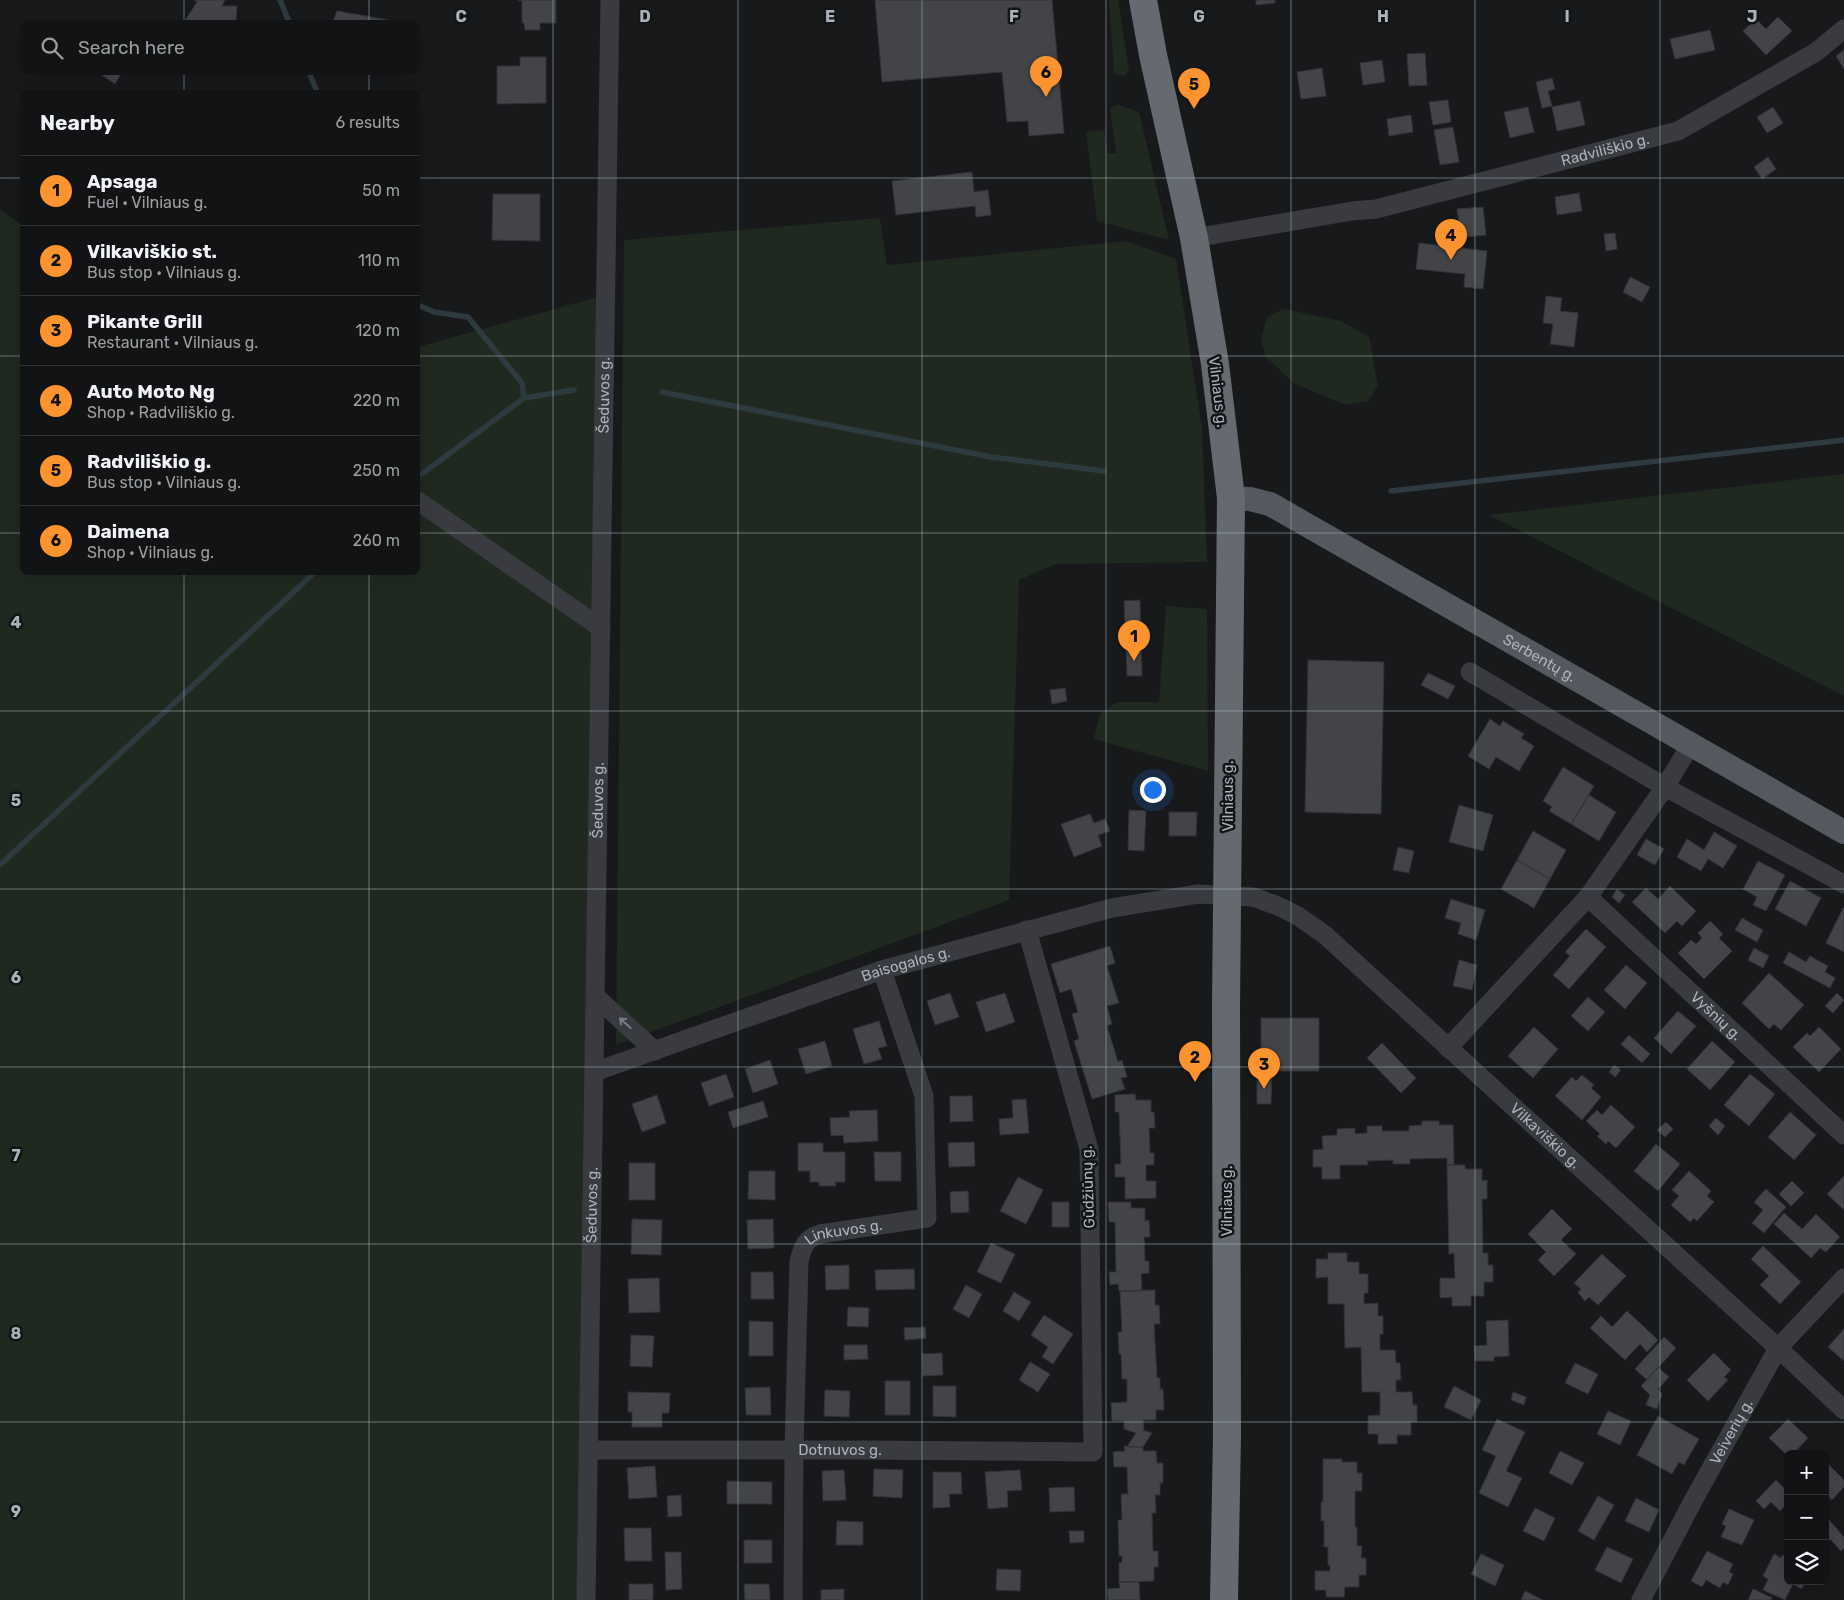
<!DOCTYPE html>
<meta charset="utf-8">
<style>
:root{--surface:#121314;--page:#1f2022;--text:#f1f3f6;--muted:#9c9ea0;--line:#313234;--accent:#fd932e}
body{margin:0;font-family:Rubik,sans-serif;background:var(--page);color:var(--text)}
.controls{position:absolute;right:15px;bottom:15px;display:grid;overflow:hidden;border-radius:8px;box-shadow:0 5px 20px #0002}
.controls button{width:45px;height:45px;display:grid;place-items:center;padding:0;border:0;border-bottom:1px solid var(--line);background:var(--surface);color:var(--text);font:25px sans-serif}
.you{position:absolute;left:1152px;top:789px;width:18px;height:18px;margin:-12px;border:4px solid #fff;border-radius:50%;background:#1a73e8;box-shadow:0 0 0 8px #1a73e833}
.badge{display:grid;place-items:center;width:32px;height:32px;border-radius:50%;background:var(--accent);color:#111;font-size:16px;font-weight:700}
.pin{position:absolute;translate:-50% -41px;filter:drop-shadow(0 1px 2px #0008)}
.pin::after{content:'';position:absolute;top:26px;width:18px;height:15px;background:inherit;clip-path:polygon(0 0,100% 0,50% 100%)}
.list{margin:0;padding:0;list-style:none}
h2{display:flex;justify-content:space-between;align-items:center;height:65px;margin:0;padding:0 20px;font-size:21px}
h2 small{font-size:16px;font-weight:400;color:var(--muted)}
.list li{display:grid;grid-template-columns:32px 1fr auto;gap:15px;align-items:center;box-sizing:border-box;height:70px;padding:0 20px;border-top:1px solid var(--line)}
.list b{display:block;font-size:19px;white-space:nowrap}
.list p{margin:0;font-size:16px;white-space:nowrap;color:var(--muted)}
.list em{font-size:16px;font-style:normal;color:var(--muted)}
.icon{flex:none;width:28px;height:28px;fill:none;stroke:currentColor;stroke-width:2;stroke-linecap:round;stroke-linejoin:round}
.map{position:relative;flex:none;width:1844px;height:1600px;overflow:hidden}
.search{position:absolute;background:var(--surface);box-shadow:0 5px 20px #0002;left:20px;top:20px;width:400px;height:55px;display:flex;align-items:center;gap:12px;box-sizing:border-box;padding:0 18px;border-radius:8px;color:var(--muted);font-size:19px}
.panel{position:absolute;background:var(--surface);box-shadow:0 5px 20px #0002;left:20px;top:90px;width:400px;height:485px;border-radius:8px}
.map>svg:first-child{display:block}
</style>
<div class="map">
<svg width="1844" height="1600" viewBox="0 0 1844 1600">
<rect width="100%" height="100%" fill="#18191b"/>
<path fill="#202920" d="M1109,0H1118L1129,70L1125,76L1114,74Z
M1118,105L1139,112L1169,240L1097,221L1086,131L1104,130L1108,153H1116L1110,108Z
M0,209L22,225V572H418V347L605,295L586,1600H0Z
M880,218L887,265L1126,241L1176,259L1202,428L1207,562L1056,564L1019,580L1009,900L616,1045L624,240Z
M1284,309L1341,321L1369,337L1378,386L1368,401L1346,405L1295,384L1266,357L1261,339L1267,317Z
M1844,474V696L1489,515Z
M1166,606L1207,609L1208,771L1094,739L1100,714L1117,702H1159Z"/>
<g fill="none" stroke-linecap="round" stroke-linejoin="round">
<path stroke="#2d3b40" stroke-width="5.5" d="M280,0L289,22
M309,72L317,92
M418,305L434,312L468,317L522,383L524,398
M662,392L991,457L1104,471
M422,474L524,398L574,390
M1391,491L1844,440
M0,865L315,572"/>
</g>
<path fill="#424448" stroke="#323337" d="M194,0H225L222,6H237L236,22H215L213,21L212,22H184L197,2Z
M518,0H556V23H540V30H525L524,23H522V1Z
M875,0H1052L1064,133L1029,136L1028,121L1007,122L1002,72L882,82Z
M1256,0H1275V3L1256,5Z
M337,11L389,20V22H333Z
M1778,17L1792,31L1766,55L1743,31L1756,19L1766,29Z
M1710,30L1715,50L1675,59L1670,39Z
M1844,50V69L1836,56Z
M1425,53L1427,85L1409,86L1407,54Z
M520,57H546V103L497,104V66H520Z
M1382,60L1385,82L1363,85L1360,63Z
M1322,68L1326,96L1301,99L1297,72Z
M101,72H122L115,84L100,74Z
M1552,78L1555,89L1548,91L1552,106L1542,108L1536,82Z
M1448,100L1451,122L1433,125L1429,102Z
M1580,101L1585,125L1557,131L1552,107Z
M1528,107L1534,132L1510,138L1504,112Z
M1773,107L1783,123L1767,133L1757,117Z
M1411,115L1413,132L1389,136L1387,119Z
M1453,127L1459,162L1440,165L1434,130Z
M1768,157L1776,169L1762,179L1754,167Z
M972,172L974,192L988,190L991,215L976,217L975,206L896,215L892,181Z
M1579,193L1582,211L1557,215L1555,197Z
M493,194H540V241L492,240Z
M1483,207L1486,235L1465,237V229H1460L1457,209Z
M1615,233L1617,249L1606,251L1604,234Z
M1419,243L1487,251L1483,289L1464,287L1465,274L1416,269Z
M1630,277L1650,287L1642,302L1623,292Z
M1546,296L1562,298L1560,311L1578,313L1574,347L1550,344L1553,324L1543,323Z
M1140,600L1141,645H1126L1124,601Z
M1126,645H1141L1142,676H1127Z
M1308,660L1384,662L1381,814L1305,812Z
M1428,673L1455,686L1448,699L1421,685Z
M1065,688L1067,701L1052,704L1050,690Z
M1490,719L1500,726L1503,721L1524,734L1521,738L1534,746L1519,771L1496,757L1489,769L1468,756Z
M1563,767L1594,786L1571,824L1549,811L1552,807L1543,801Z
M1589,795L1616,812L1599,841L1571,824Z
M1459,805L1493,815L1483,851L1449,842Z
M1129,810L1146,811L1144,851L1128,850Z
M1169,812H1197L1196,836H1169Z
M1090,814L1094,823L1105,819L1110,831L1098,835L1102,846L1074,857L1061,824Z
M1533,831L1566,850L1550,879L1517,860Z
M1714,832L1737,846L1723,868L1708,859L1701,871L1677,857L1687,839L1704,850Z
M1646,839L1664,849L1655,865L1637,855Z
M1398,847L1414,851L1409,873L1393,870Z
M1517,860L1550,879L1534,908L1501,889Z
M1758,861L1785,875L1766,911L1753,905L1757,897L1743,889Z
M1790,881L1821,898L1806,926L1775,909Z
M1670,886L1696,911L1682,926L1677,921L1665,933L1632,902L1646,888L1658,899Z
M1617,889L1625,895L1619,903L1612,897Z
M1451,899L1485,910L1476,940L1458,934L1461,923L1445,918Z
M1843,908L1844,909V952L1826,943Z
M1742,918L1763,930L1757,942L1735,930Z
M1710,921L1723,934L1719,938L1732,951L1704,979L1678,953L1691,940L1696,944L1702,938L1698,933Z
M1586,929L1606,947L1569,989L1553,975L1570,956L1565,952Z
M1110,946L1115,963L1107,966L1119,1003L1107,1006L1112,1024L1107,1026L1118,1062L1122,1060L1127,1077L1121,1078L1125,1089L1092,1099L1074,1041L1079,1039L1072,1014L1078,1012L1071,989L1060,993L1051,964Z
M1754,948L1769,956L1763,968L1748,960Z
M1789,952L1806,962L1810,956L1828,966L1825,972L1835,978L1830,988L1783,963Z
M1459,960L1477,965L1472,990L1453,986Z
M1626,965L1647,983L1625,1009L1604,990Z
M1769,973L1804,1005L1781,1030L1774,1024L1769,1029L1742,1003Z
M950,993L959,1017L935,1025L927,1001Z
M1005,993L1015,1022L986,1032L976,1002Z
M1837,993L1844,1000L1833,1013L1825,1006Z
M1588,997L1605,1012L1588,1031L1571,1016Z
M1678,1011L1696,1026L1671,1054L1654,1038Z
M1261,1018H1319V1071H1261Z
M879,1021L887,1046L878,1048L882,1059L864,1064L853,1029Z
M1534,1027L1558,1049L1533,1078L1508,1056Z
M1819,1027L1841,1049L1819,1072L1793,1047L1807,1033L1810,1036Z
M1629,1035L1650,1054L1642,1063L1621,1044Z
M825,1041L832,1066L806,1074L798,1049Z
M1712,1041L1735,1062L1710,1090L1687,1069Z
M1382,1043L1416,1078L1401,1093L1367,1058Z
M770,1060L778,1084L753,1093L745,1069Z
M1614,1065L1621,1070L1615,1077L1609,1072Z
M1257,1073L1272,1074L1271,1104H1257Z
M726,1074L734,1097L709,1106L701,1083Z
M1750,1074L1775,1094L1749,1126L1724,1105Z
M1582,1075L1594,1085L1591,1088L1601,1097L1582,1120L1555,1096L1572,1077L1576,1081Z
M1135,1094L1136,1100H1151V1112H1154L1155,1128H1149L1150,1153H1154V1165H1146V1181H1156V1198L1125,1199V1177H1115V1164H1121L1119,1112H1115V1095Z
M657,1095L666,1123L642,1132L632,1104Z
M950,1096H972L973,1121L950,1122Z
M1026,1099L1029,1133L1000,1135L999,1119L1013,1118L1012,1100Z
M763,1101L768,1117L733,1128L728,1112Z
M1611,1105L1635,1127L1616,1148L1608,1141L1606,1144L1597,1136L1600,1134L1586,1121L1597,1110L1602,1115Z
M877,1110L878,1141L844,1143L843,1135L831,1136L830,1118L850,1117L849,1111Z
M1790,1112L1816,1135L1794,1160L1768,1137Z
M1716,1118L1725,1126L1718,1135L1709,1126Z
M1422,1121H1439V1125H1453L1454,1165H1447V1158L1410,1159V1164H1393V1160L1367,1161L1368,1165H1340V1179H1322V1167H1313V1150L1323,1149L1322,1136L1337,1135V1129L1355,1128V1134L1367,1133V1126H1382V1131H1409V1126L1422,1125Z
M1666,1122L1673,1129L1665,1137L1657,1130Z
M974,1142L975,1166L949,1167L948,1143Z
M798,1143H823V1152H845V1182H835L836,1186H819V1182H810V1171H798Z
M1656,1144L1680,1164L1658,1191L1634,1171Z
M874,1152H901V1181H875Z
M629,1163H655V1200H629Z
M1447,1165H1465V1169H1482V1181L1487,1180V1199H1482L1483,1253H1488V1265H1493V1282H1484V1296H1471V1306H1452V1297L1440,1298V1278H1455L1454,1253L1449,1254Z
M749,1171H775V1200L748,1199Z
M1689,1171L1711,1191L1707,1196L1714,1202L1697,1221L1694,1218L1690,1222L1671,1205L1679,1196L1672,1190Z
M1844,1176V1210L1827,1194Z
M1018,1177L1043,1190L1026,1224L1000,1211Z
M1792,1181L1804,1193L1791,1206L1779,1194Z
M1766,1189L1786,1207L1764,1233L1752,1223L1763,1210L1754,1202Z
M968,1191L969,1212L951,1213L950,1192Z
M1052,1202H1069V1227H1052Z
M1108,1202H1131V1208H1145V1221L1149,1220L1150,1237H1144L1145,1261H1149V1273L1141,1274L1142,1291H1119L1118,1284L1110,1285L1109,1272H1116L1115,1222H1109Z
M1552,1209L1572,1229L1561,1240L1576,1254L1554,1276L1538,1260L1546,1252L1528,1234Z
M1784,1213L1802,1229L1816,1214L1840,1237L1826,1252L1820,1248L1811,1258L1774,1224Z
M632,1219L662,1220L661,1255L631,1254Z
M773,1219L774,1248L748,1249L747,1220Z
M991,1243L1015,1254L1001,1283L977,1272Z
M1763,1246L1801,1282L1780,1304L1760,1285L1769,1276L1751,1259Z
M1328,1253H1347V1262H1359V1274H1368V1293H1364V1304L1378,1303V1316H1383V1334H1380V1350H1395L1396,1363H1400L1401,1380H1396V1392H1412L1413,1405H1417V1422H1411V1435H1397V1444H1378V1434H1368V1416L1380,1415V1392H1362L1361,1347L1345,1348L1344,1304H1328V1277L1316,1278V1259H1328Z
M1602,1254L1626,1276L1598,1305L1589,1297L1585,1301L1578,1293L1581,1289L1574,1283Z
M849,1265V1289L826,1290L825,1266Z
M914,1269L915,1289L876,1290L875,1270Z
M751,1272H773L774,1299H751Z
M659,1278L660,1312L629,1313L628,1279Z
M966,1285L982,1294L969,1318L953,1309Z
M1155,1290V1305H1159L1160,1324H1154L1157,1378H1160V1389H1163L1164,1410H1156V1420H1143L1144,1430H1142L1152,1433L1143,1447H1127L1136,1433L1124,1429V1421H1112L1111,1403L1127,1402V1379H1122L1121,1354H1119L1118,1332H1122L1120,1291Z
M1014,1292L1031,1302L1019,1321L1003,1311Z
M848,1307L869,1308L868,1327L847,1326Z
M1627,1311L1658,1340L1647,1352L1640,1344L1625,1360L1590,1328L1601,1316L1612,1327Z
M1044,1315L1073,1334L1053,1364L1042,1357L1048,1347L1031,1335Z
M1508,1320L1509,1356L1494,1357V1361H1475L1474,1346L1487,1345L1486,1321Z
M749,1321L773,1322V1356H749Z
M925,1327L926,1338L905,1340L904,1328Z
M1844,1329V1361L1828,1347Z
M631,1335L654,1336L652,1367L630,1366Z
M1664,1337L1676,1348L1647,1380L1635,1369Z
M844,1345H867L868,1359L844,1360Z
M942,1353L943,1375L923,1376L922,1354Z
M1714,1353L1731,1370L1724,1377L1728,1380L1708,1401L1687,1380Z
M1030,1362L1050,1374L1038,1392L1019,1380Z
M1575,1363L1598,1374L1588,1394L1565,1383Z
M1658,1367L1669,1377L1658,1389L1662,1394L1657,1409L1646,1405L1650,1395L1641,1386Z
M885,1381H910V1415H885Z
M933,1386H956V1417L933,1416Z
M1454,1386L1481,1400L1471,1420L1444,1407Z
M770,1387L771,1415H746L745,1388Z
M825,1390L850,1391L849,1417L824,1416Z
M628,1392L670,1393L669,1413H662V1427H632V1412H628Z
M1513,1392L1526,1397L1524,1405L1511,1400Z
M1608,1411L1631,1421L1620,1445L1597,1434Z
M1658,1416L1699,1439L1684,1465L1679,1462L1672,1474L1637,1455Z
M1497,1419L1525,1432L1506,1471L1522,1478L1508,1507L1479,1493L1496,1456L1482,1450Z
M1788,1419L1808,1438L1793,1454H1788V1456L1769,1438Z
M1124,1446L1143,1447V1451H1156L1157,1463H1163V1483H1160V1495H1155L1156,1513H1152L1153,1551H1158V1567H1154V1581L1119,1582V1563L1122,1562V1556H1119L1118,1520H1122L1121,1494H1128L1127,1467H1114L1113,1452L1125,1451Z
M1560,1451L1584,1463L1572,1485L1549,1473Z
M1323,1459H1342V1462H1357V1473H1362V1491H1355V1527H1357V1546H1362L1361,1558H1366V1575H1359V1587H1345L1344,1597H1326V1590H1315V1571H1330V1565H1328V1547H1324V1521H1321V1502H1323Z
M1829,1465L1844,1480V1487L1832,1500L1825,1493V1469Z
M655,1466L657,1497L629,1499L627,1468Z
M874,1469L903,1470L902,1498L873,1496Z
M844,1470L846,1500L823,1501L822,1471Z
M1020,1470L1022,1490L1007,1491L1008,1507L988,1509L985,1472Z
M933,1472H961L962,1494H949L950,1507L933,1508Z
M1776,1480L1788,1492V1502L1780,1511L1771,1502L1764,1509L1756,1501Z
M727,1481L772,1482V1504H727Z
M1074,1487L1075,1511L1050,1512L1049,1488Z
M681,1495L682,1516L668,1517L667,1496Z
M1598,1496L1614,1505L1594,1540L1578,1531Z
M1636,1498L1659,1510L1649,1532L1625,1521Z
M1535,1508L1555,1518L1544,1541L1523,1531Z
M1729,1509L1754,1520L1742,1545L1721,1537L1726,1526L1722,1524Z
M1829,1520L1844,1537V1548L1841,1551L1830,1539L1827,1542L1825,1540V1523Z
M837,1521L863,1522V1545H836Z
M624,1528H651L652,1561H625Z
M1069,1531H1084V1542L1070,1543Z
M744,1540H772V1563H744Z
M1607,1547L1633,1559L1621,1583L1595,1570Z
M1707,1551L1733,1564L1729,1572L1733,1574L1728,1585L1723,1582L1720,1588L1706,1580L1702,1587L1691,1581Z
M665,1552H681L682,1589L666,1590Z
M1481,1554L1504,1565L1495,1586L1471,1574Z
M1774,1554L1781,1558L1782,1555L1788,1558V1581H1805L1802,1589L1793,1584L1785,1600L1763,1590L1768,1579L1763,1576Z
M997,1569L1021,1570L1020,1591L996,1590Z
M1119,1582H1139L1140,1600H1108L1107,1589L1120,1588Z
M629,1584H653V1600H629Z
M744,1584H769L770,1600H745Z
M844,1589V1600H821V1590Z
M1753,1589L1772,1598L1771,1600H1748Z
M1525,1591L1543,1600H1521Z"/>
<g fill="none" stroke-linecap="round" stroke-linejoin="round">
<g stroke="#393b40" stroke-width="19">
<path id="s1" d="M1194,238L1352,211L1376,209L1678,131L1816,52L1844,29"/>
<path d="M418,501L601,628"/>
<path d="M1470,672L1665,787L1844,884"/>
<path id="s2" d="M1588,897L1844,1135"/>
<path d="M595,996L655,1051"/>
<path d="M1448,1048L1588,897L1665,787L1691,744"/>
<path id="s3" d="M594,1072L882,970L1112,908L1198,894L1253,897L1278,906L1298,916L1325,935L1778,1348L1844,1410"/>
<path id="s4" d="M588,1450H862L1093,1452L1089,1149L1027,930"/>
<path id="s5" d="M586,1600L610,0"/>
<path id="s6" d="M793,1600L794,1450L799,1261C803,1246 805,1239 820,1234L927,1218L924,1096L882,970"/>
<path id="s7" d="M1641,1600L1694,1499L1778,1348L1844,1278"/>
</g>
<path stroke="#55595f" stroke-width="24" id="s8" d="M1231,498L1250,499L1270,504L1844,832"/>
<path stroke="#656a71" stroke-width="28" d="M1143,0L1153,55L1194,238L1215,364L1231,498L1226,1007L1227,1435L1224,1600"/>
</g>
<defs><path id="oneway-shaft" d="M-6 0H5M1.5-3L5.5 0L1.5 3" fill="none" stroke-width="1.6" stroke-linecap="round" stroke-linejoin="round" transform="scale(1.25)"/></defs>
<use stroke="#777c84" href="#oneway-shaft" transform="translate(625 1023) rotate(-138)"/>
<path fill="none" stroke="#aab2bb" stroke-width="1" stroke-opacity="0.55" d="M184,0V22M369,0V22M553,0V1600M738,0V1600M922,0V1600M1106,0V1600M1291,0V1600M1475,0V1600M1660,0V1600M184,72V92M369,72V92M0,178H22M418,178H1844M0,356H22M418,356H1844M0,533H22M418,533H1844M184,572V1600M369,572V1600M0,711H1844M0,889H1844M0,1067H1844M0,1244H1844M0,1422H1844"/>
<g text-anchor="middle" stroke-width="5" stroke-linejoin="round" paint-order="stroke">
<g font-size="15" fill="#aab2bb" stroke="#131416">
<text dy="5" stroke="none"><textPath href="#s1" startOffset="421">Radviliškio g.</textPath></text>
<text transform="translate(1218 392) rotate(83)" y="5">Vilniaus g.</text>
<text dy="5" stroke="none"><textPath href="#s5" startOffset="1205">Šeduvos g.</textPath></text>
<text dy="5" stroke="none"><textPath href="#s8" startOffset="350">Serbentų g.</textPath></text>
<text transform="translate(1228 796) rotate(-90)" y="5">Vilniaus g.</text>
<text dy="5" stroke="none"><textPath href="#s5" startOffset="800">Šeduvos g.</textPath></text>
<text dy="5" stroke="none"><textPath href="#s3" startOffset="330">Baisogalos g.</textPath></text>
<text dy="5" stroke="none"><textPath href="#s2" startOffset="175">Vyšnių g.</textPath></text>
<text dy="5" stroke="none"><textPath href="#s3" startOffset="1066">Vilkaviškio g.</textPath></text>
<text transform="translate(1088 1187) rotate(-92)" y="5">Gūdžiūnų g.</text>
<text transform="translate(1227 1201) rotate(-90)" y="5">Vilniaus g.</text>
<text dy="5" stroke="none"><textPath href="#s5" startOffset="395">Šeduvos g.</textPath></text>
<text dy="5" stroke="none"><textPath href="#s6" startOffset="399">Linkuvos g.</textPath></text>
<text dy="5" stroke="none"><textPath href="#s7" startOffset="191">Veiverių g.</textPath></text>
<text dy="5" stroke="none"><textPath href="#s4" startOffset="252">Dotnuvos g.</textPath></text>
</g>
</g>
<g font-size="16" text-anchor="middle" font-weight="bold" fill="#aab2bb" stroke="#131416" stroke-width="5" stroke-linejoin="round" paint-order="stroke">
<text x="461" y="22">C</text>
<text x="645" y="22">D</text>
<text x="830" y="22">E</text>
<text x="1014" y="22">F</text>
<text x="1199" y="22">G</text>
<text x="1383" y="22">H</text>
<text x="1567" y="22">I</text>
<text x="1752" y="22">J</text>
<text x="16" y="628">4</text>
<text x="16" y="806">5</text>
<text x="16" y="983">6</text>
<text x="16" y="1161">7</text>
<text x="16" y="1339">8</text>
<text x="16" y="1517">9</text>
</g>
</svg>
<div class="controls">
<button>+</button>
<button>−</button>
<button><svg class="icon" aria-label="layers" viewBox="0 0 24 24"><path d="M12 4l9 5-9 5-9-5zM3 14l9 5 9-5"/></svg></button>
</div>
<div class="you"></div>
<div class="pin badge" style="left:1134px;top:661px">1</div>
<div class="pin badge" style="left:1195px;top:1082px">2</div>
<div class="pin badge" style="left:1264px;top:1089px">3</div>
<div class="pin badge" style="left:1451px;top:260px">4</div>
<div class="pin badge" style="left:1194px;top:109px">5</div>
<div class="pin badge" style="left:1046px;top:97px">6</div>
<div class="search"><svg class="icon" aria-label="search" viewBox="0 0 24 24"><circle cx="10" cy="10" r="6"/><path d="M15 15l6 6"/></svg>Search here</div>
<section class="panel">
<h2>Nearby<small>6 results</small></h2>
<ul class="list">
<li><span class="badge">1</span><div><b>Apsaga</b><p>Fuel · Vilniaus g.</p></div><em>50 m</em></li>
<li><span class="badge">2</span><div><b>Vilkaviškio st.</b><p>Bus stop · Vilniaus g.</p></div><em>110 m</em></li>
<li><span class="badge">3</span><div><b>Pikante Grill</b><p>Restaurant · Vilniaus g.</p></div><em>120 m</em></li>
<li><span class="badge">4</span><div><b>Auto Moto Ng</b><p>Shop · Radviliškio g.</p></div><em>220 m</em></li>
<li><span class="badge">5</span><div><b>Radviliškio g.</b><p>Bus stop · Vilniaus g.</p></div><em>250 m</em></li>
<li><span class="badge">6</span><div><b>Daimena</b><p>Shop · Vilniaus g.</p></div><em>260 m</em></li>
</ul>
</section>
</div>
